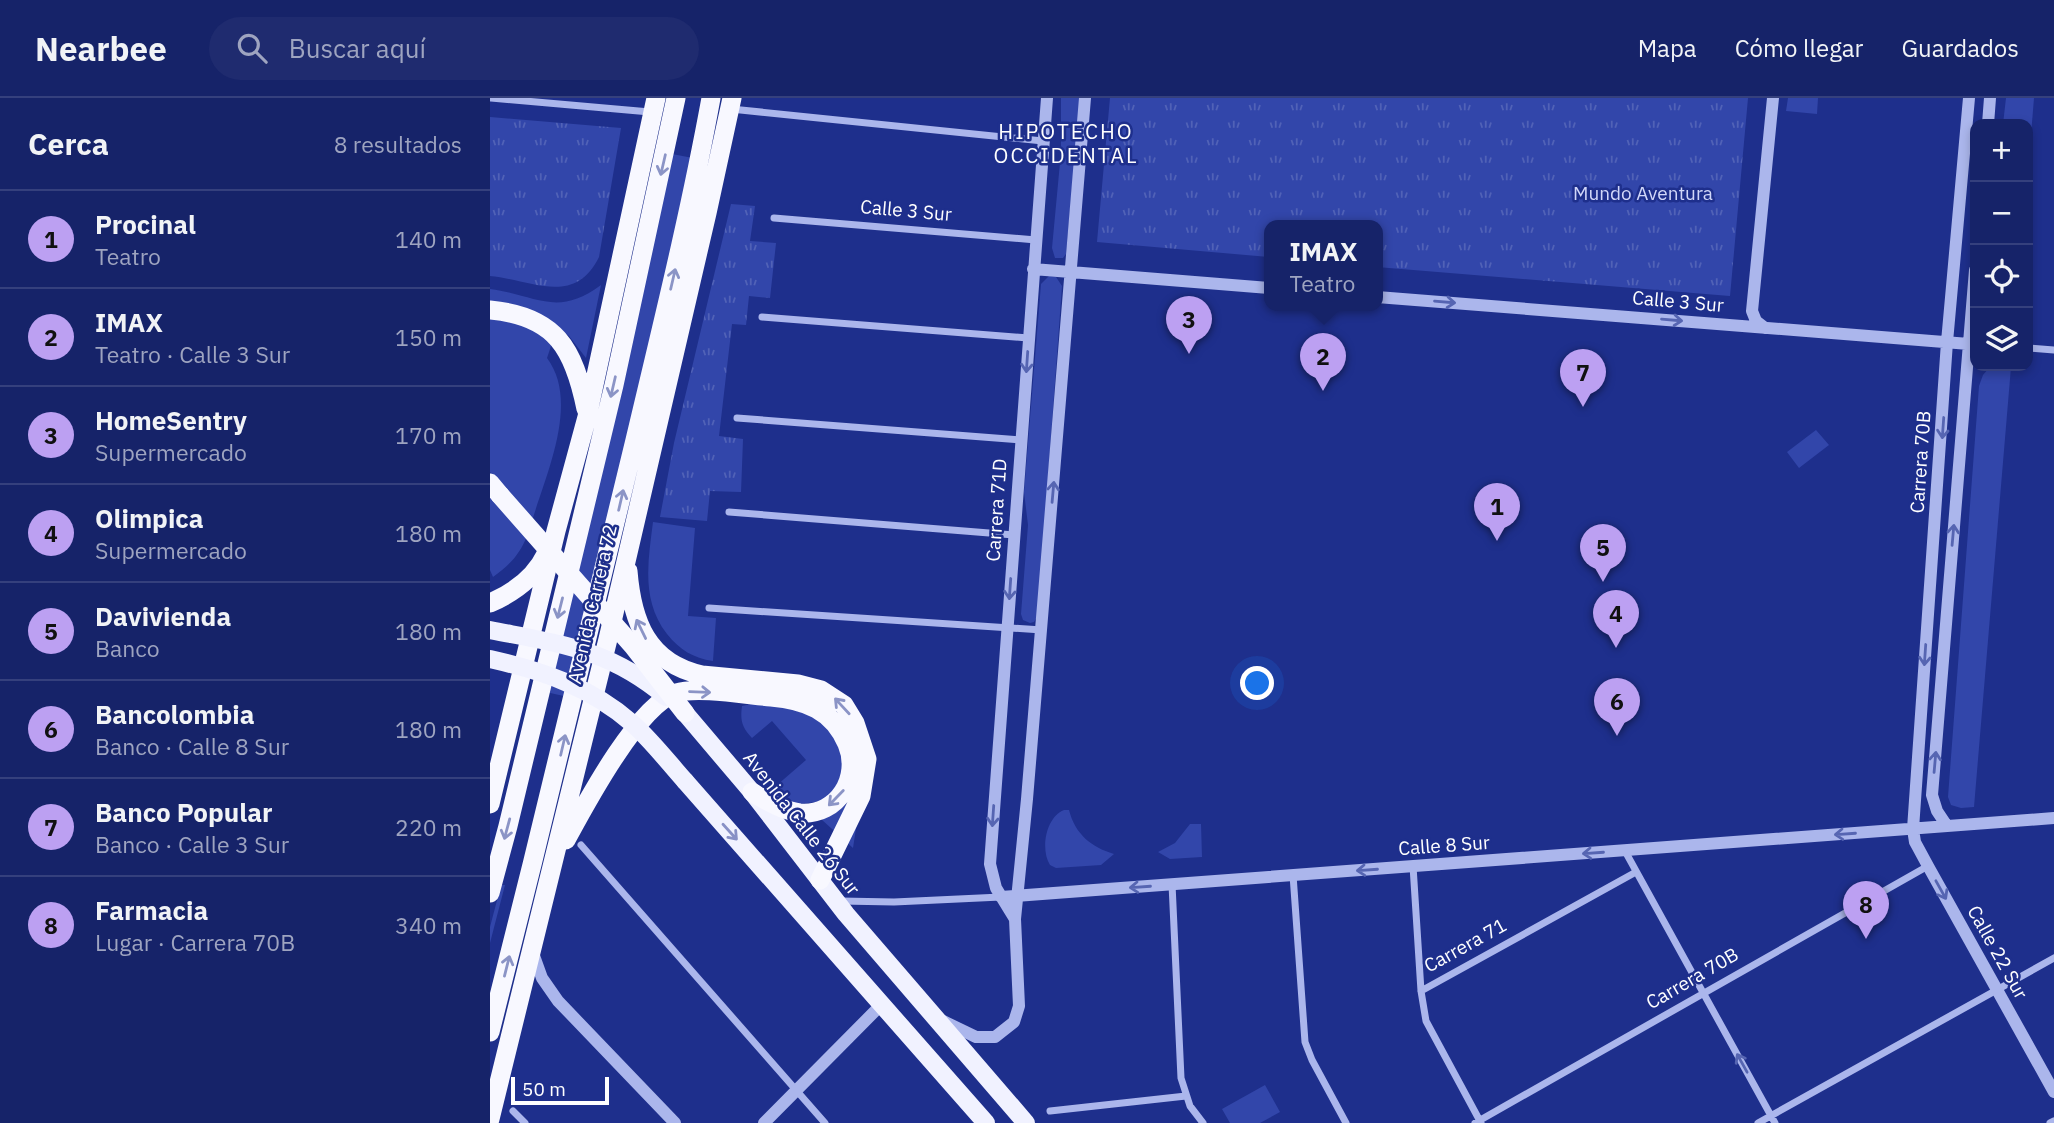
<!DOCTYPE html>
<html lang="es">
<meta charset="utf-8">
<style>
:root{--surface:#162369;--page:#1f2b6f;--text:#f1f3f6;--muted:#9ea4c0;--line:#35407d;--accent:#bca0f2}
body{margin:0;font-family:"IBM Plex Sans",sans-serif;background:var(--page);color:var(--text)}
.controls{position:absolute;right:21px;top:21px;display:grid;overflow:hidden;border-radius:14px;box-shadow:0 4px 10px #0003}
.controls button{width:63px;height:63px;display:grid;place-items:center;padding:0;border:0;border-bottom:2px solid var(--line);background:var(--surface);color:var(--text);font:35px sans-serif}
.scale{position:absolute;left:21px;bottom:18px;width:98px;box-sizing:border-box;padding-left:7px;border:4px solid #fff;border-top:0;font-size:19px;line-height:24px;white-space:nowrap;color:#fff;-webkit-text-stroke:5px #1e2f8c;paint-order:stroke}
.you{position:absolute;left:768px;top:586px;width:24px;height:24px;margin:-18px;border:5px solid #fff;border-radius:50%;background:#1a73e8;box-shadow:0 0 0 10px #1a73e833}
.badge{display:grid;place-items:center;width:46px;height:46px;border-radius:50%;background:var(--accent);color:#111;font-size:23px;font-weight:700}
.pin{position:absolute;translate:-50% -58px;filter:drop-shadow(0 2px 4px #0008)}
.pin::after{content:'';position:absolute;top:37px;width:24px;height:21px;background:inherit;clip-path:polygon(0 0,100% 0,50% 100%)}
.popup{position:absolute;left:774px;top:122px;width:119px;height:91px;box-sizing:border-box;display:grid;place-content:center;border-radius:14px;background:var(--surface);filter:drop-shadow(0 2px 5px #0005);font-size:23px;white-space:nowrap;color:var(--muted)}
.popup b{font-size:26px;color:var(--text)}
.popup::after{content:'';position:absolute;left:50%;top:100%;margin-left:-14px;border:14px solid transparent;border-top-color:var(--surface)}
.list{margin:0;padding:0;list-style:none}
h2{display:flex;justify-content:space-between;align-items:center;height:91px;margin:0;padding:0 28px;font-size:30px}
h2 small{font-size:23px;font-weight:400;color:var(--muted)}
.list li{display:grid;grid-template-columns:46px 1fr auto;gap:21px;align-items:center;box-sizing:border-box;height:98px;padding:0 28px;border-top:2px solid var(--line)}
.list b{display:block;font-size:26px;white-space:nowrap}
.list p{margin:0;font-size:23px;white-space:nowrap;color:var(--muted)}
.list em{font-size:23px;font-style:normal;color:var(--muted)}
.icon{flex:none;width:38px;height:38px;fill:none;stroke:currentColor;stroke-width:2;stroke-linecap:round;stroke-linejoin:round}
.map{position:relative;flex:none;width:1564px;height:1025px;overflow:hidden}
header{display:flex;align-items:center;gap:42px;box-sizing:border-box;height:98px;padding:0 35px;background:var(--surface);border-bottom:2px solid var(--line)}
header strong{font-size:33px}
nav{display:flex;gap:38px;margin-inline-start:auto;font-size:24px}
.search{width:490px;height:63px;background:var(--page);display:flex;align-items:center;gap:18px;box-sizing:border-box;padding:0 24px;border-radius:38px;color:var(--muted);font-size:26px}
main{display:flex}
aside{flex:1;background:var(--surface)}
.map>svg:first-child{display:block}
</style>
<header>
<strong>Nearbee</strong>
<div class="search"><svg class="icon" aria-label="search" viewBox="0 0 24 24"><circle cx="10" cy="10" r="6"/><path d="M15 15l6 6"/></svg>Buscar aquí</div>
<nav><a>Mapa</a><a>Cómo llegar</a><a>Guardados</a></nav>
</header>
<main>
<aside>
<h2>Cerca<small>8 resultados</small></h2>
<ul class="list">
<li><span class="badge">1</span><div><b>Procinal</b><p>Teatro</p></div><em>140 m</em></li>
<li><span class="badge">2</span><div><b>IMAX</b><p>Teatro · Calle 3 Sur</p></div><em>150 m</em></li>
<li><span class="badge">3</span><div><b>HomeSentry</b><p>Supermercado</p></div><em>170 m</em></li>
<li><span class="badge">4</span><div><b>Olimpica</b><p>Supermercado</p></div><em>180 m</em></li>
<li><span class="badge">5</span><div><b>Davivienda</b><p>Banco</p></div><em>180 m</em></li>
<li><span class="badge">6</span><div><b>Bancolombia</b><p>Banco · Calle 8 Sur</p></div><em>180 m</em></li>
<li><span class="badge">7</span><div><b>Banco Popular</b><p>Banco · Calle 3 Sur</p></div><em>220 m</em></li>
<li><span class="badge">8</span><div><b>Farmacia</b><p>Lugar · Carrera 70B</p></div><em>340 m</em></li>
</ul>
</aside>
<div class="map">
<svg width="1564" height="1025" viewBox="0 0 1564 1025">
<defs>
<pattern id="park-tufts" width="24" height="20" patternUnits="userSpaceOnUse" patternTransform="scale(1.75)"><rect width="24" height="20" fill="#3246aa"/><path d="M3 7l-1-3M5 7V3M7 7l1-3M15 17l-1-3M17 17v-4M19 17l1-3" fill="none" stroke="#5162b7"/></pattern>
</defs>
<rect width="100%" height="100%" fill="#1e2f8c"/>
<path fill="#3246aa" d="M571,0H590L576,156L573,160H565L562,150L571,54Z
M1298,0H1328L1327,16L1296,13Z
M1516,0H1544L1538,74V26H1513Z
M182,56L203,60L78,599L56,594Z
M559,178L566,179L572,188L548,517L544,524L540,525L533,522L531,516L538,427L534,394L551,186Z
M111,187L96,260L79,238L61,223L0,203V191C46,197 67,220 111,187Z
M0,218L29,222L63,242L57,260C90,304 56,376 42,423L0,374Z
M1521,269L1484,709L1471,710L1461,707L1458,699L1489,288L1493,277L1498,271Z
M1326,332L1339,347L1309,370L1297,354Z
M0,393L37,438C30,456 19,468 3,479L0,472Z
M163,424L205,430L198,518L226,520L223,563C203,560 190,552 177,536C151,502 158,464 163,424Z
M270,604L334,620L352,651V684L335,703L300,707L279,694L316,662L282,623L262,640C252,629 250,623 252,608Z
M361,702L369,711L363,750L331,721L344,716Z
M574,712H579C585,736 601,749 624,756L611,767L566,770L560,767C550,751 556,719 574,712Z
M700,726H711L712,759L680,761L668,754L685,745Z
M11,787H15L0,845V829Z
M775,987L790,1014L770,1025H740L732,1011Z"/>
<path fill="url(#park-tufts)" d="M620,0H1258L1240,198L887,169V127H779V159L607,144Z
M0,19L131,30L109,159C84,209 43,182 0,178Z
M241,106L265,108L260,143L286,145L280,200L259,198L256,227L242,226L229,338L253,341L251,394L220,393L217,423L170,419L184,345Z"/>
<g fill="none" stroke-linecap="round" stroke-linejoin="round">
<path stroke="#abb6ec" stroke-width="7" d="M1,0L160,14
M241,11L553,43
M284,120L546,142
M272,219L538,240
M1538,250L1564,252
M247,320L531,342
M239,414L524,437
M219,510L552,532
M91,747L335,1025
M1135,753L1285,1025
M923,768L931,893L936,923L991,1025
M803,777L815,944L822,962L856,1025
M682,786L691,980L700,1008L713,1025
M351,803L404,804L511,799
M931,893L1146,774
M23,1013L35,1025
M560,1013L696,998
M985,1025L1438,768
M1268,1025L1564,860
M1560,1025L1564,1023"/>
<path stroke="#abb6ec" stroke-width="12" d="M1479,0L1457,244L1423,731L1425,744L1438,768L1564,994
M1498,26L1500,0
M543,171L779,190
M887,199L1479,246
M1275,230L1266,223L1262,213L1283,0
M1457,728L1447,713L1442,697L1485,172
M511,799L1564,720
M525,821L506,790L500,766L557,0
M43,855L52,880L68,903L185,1025
M453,923L486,939H505L524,924L529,908L525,821L537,701L595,0
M274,1025L391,907"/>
<path stroke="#f1f2ff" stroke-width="18" d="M195,615L262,694L356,816L536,1025
M195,683L496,1025"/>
<path stroke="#f8f8ff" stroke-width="19" d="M0,212C66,218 84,251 96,311
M0,385L10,397
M138,473C142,523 157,565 212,577L308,586L331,592L354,607L365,625L377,661L371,698L330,782
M0,505C23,495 45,479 56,456
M0,706L66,433L97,319L166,0
M76,742C95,707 148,607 186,595C207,588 257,597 281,599C315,602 343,612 357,646C371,679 348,718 310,715C293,713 276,703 262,694
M0,795L18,728L124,287L186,0
M0,934C50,737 98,539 145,342C172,228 200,115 221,0
M0,1021L118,541L217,115L242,0"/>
<path stroke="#f1f2ff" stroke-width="18" d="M0,532C70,546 119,551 176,599
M0,561C53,573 101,589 143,626C162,643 178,664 195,683"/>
<path stroke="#f8f8ff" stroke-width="19" d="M10,397L143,548L195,615"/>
</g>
<defs><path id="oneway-shaft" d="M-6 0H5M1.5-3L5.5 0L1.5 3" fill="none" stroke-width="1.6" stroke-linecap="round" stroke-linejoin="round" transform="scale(1.75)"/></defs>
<g stroke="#8b94c6">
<use href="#oneway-shaft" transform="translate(173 67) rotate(103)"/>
<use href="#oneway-shaft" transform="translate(183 181) rotate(-77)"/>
<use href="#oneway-shaft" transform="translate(123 289) rotate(103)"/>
<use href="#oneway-shaft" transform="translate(131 402) rotate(-77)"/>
<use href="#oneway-shaft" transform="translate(70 510) rotate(104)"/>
<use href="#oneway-shaft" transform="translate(151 531) rotate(-116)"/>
<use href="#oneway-shaft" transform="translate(210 594) rotate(2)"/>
<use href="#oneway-shaft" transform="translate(352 608) rotate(-133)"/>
<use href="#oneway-shaft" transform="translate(73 647) rotate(-77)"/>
<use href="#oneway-shaft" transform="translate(346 700) rotate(134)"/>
<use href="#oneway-shaft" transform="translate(17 731) rotate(105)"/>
<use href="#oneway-shaft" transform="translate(17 868) rotate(-76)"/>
</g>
<g stroke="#5665b2">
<use href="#oneway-shaft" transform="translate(955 204) rotate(5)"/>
<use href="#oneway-shaft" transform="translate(1182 222) rotate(5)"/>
<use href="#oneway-shaft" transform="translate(537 264) rotate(94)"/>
<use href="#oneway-shaft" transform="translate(1453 330) rotate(94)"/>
<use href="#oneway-shaft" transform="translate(563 394) rotate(-85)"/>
<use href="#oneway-shaft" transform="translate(1463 437) rotate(-85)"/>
<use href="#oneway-shaft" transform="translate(520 491) rotate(94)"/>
<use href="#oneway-shaft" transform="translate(1435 557) rotate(94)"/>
<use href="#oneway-shaft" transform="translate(1445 664) rotate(-85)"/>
<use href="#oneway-shaft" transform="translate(503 718) rotate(94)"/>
<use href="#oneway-shaft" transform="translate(1355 736) rotate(176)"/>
<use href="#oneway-shaft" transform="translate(1103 755) rotate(176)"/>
<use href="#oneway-shaft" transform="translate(877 772) rotate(176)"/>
<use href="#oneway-shaft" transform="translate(650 789) rotate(176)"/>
<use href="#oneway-shaft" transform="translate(1451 792) rotate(61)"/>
<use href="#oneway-shaft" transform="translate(1252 965) rotate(-119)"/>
</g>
<use stroke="#8890c6" href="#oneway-shaft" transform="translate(240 734) rotate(48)"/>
<g text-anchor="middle" stroke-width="5" stroke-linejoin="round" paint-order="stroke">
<g font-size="19" fill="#d1d7f9" stroke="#1e2f8c">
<text x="1153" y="102">Mundo Aventura</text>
</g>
<g font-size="19" fill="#fff" stroke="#1e2f8c">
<text transform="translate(416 112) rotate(5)" y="7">Calle 3 Sur</text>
<text transform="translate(1188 203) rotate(5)" y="7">Calle 3 Sur</text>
<text transform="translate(1430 364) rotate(-86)" y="7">Carrera 70B</text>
<text transform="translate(506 412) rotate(-86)" y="7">Carrera 71D</text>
<text transform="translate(102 506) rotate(-77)" y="7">Avenida Carrera 72</text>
<text transform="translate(312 725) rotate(52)" y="7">Avenida Calle 26 Sur</text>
<text transform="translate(954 747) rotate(-4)" y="7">Calle 8 Sur</text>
<text transform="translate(975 847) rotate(-29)" y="7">Carrera 71</text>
<text transform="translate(1508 854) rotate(61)" y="7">Calle 22 Sur</text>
<text transform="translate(1202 880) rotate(-30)" y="7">Carrera 70B</text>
</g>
<g font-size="21" letter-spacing="2" fill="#fff" stroke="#1e2f8c">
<text x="576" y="41">HIPOTECHO<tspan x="576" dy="24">OCCIDENTAL</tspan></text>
</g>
</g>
</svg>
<div class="controls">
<button>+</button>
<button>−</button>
<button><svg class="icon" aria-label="locate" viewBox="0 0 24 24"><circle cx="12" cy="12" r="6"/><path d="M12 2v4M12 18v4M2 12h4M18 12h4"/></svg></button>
<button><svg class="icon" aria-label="layers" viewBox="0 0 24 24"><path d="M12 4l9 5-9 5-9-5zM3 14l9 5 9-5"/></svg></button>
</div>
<div class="scale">50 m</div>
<div class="you"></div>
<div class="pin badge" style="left:1007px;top:443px">1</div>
<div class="pin badge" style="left:833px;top:293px">2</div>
<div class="popup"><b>IMAX</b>Teatro</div>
<div class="pin badge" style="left:699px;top:256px">3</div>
<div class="pin badge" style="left:1126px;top:550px">4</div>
<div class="pin badge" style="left:1113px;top:484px">5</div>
<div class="pin badge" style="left:1127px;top:638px">6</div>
<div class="pin badge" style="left:1093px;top:309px">7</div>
<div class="pin badge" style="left:1376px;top:841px">8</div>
</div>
</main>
